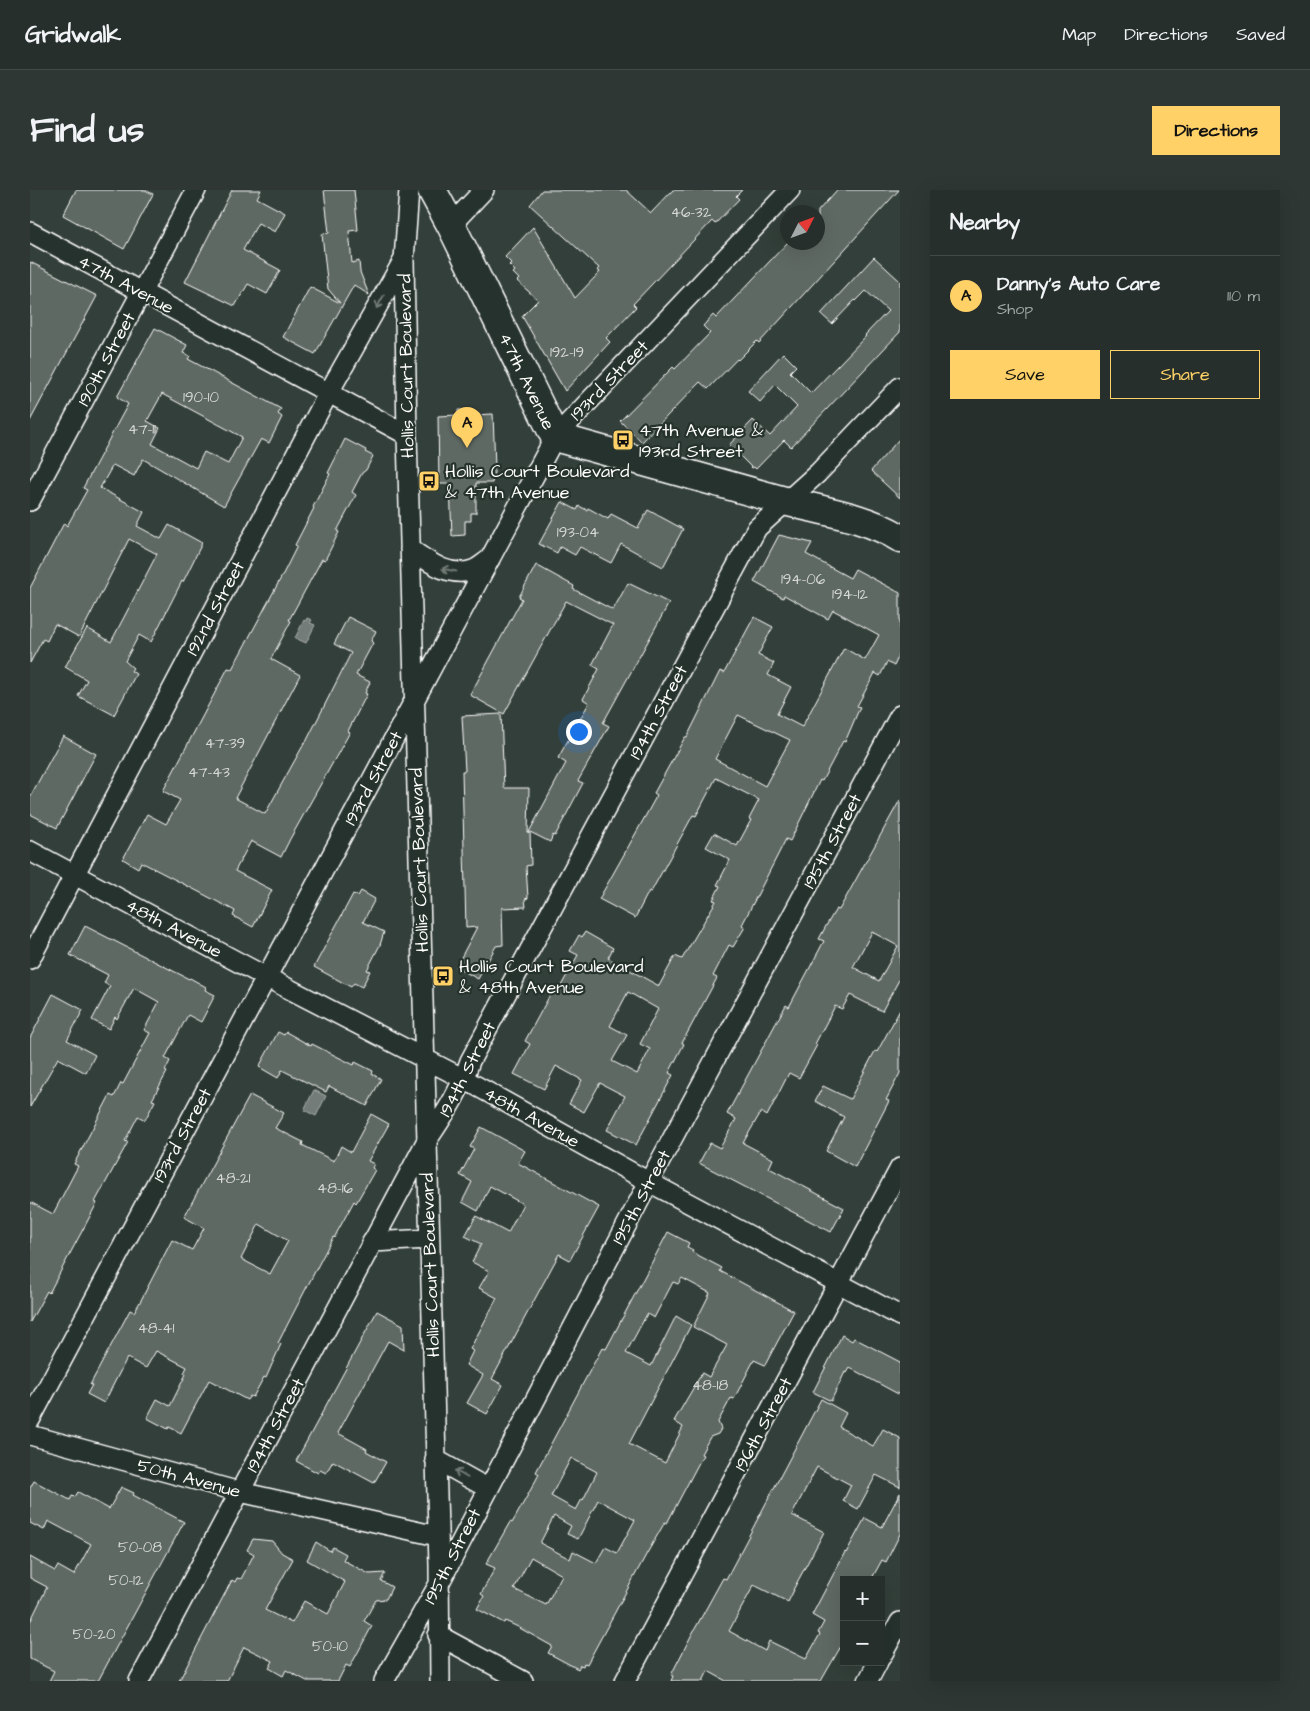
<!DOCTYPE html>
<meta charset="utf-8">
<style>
:root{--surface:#262f2c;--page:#2e3734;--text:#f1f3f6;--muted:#a4a9a9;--line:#424a48;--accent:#ffd166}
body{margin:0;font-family:"Architects Daughter",sans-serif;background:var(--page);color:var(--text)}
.controls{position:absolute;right:15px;bottom:15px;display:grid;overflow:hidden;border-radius:0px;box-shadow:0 5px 20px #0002}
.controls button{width:45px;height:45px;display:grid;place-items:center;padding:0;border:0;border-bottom:1px solid var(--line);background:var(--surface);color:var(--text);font:25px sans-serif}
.compass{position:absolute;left:750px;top:15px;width:45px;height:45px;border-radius:50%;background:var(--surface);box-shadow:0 5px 20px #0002;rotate:48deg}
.you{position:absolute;left:548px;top:541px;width:18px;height:18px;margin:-12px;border:4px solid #fff;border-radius:50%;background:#1a73e8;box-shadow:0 0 0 8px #1a73e833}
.badge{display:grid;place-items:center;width:32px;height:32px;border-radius:50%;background:var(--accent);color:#111;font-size:16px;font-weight:700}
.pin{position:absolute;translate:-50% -41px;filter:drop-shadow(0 1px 2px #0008)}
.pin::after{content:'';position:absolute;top:26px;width:18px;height:15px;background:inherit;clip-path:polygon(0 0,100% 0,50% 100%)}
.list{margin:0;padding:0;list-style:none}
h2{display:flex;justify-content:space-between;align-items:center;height:65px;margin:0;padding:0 20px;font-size:21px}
h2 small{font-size:16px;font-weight:400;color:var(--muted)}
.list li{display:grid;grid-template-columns:32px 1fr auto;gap:15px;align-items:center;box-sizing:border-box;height:80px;padding:0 20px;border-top:1px solid var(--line)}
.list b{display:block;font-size:19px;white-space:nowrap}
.list p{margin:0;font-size:16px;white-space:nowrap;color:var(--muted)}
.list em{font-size:16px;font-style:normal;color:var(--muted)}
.actions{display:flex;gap:10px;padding:15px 20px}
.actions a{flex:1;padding:11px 0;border:1px solid var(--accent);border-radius:0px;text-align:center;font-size:18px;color:var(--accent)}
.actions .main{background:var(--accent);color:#111}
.map{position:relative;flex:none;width:870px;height:1491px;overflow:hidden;border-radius:0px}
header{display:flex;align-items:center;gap:30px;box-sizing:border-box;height:70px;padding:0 25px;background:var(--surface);border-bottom:1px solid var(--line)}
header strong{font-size:24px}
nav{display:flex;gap:28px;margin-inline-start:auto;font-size:18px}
.intro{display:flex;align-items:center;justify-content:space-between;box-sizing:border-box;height:120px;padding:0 30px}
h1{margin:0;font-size:35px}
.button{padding:12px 22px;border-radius:0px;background:var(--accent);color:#111;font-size:18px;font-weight:700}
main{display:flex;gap:30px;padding:0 30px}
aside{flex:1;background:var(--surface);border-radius:0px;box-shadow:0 5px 20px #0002}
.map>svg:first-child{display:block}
</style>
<header>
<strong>Gridwalk</strong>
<nav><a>Map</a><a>Directions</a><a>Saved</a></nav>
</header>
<div class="intro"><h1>Find us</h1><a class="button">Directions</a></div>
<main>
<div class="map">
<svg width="870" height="1491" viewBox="0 0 870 1491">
<rect width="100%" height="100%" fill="#333f3a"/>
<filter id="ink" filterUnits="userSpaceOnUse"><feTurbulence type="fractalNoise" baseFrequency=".02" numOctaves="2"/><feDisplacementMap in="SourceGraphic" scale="10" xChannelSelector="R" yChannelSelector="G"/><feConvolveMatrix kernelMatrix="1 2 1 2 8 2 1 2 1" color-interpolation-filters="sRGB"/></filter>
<g filter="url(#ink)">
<path fill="#737b78" stroke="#abb0ae" d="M277,428L282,430L280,433L285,435L276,453L265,448L274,430L276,431Z
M284,900L296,906L286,926L274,920Z"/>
<path fill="#5f6964" stroke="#fff" fill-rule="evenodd" d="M46,0H115L123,4L94,59L33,25Z
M202,0H231L227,8L255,23L245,42L228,33L213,60L250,80L245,90L237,104L218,94L205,116L155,92Z
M294,0H324L328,40L319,41L322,73L329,71L330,82L339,105L324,95L285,164L253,147L280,97L310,113L298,99L292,44L299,43Z
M512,0H596L621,23L643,0H712L706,6L709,9L685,34L682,31L603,114L606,117L576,148L580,152L535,201L492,126L508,110L487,91L489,89L483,83L485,81L479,75L481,73L475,67L503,37L545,108L570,82L567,80L569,78L500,15Z
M807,0H869L729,153L727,151L708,170L707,169L678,199L670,192L612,252L590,231L643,177L645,179L680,143L673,136L683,125L686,128L758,52H788V21Z
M844,67L870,91V142L761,257L754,250L726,279L724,277L722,278L699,255L723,230L740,246L767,217L745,195L730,212L718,201L753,163L766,176L760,182L781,203L836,146L835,145L858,121L836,101L826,111L825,110L802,134L791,124Z
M0,72L67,106L0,231Z
M125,138L157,155L153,163L160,166L158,169L251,219L248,224L252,227L239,253L231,249L194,316L113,269L104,286L83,275L70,298L114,322L107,336L131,349L139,335L172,353L157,384L153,392L152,391L121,452L109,445L95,471L103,478L101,481L106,484L84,525L48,506L57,490L35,477L57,438L81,452L127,364L99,349L49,447L25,434L17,451L13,449L0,473V398L34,333L37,336L57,300L53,298L98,214L87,207ZM132,204L212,247L198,274L174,262L166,278L122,254L130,238L117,231Z
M428,220H442V225L463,224L465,277L462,293H446V323H441V331H435V345L422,346L420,294H409L408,226L428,225Z
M870,248V308L841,281Z
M315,249L336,260L335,262L343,266L336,280L332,283L322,302L326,305L307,341L309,342L295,370L292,369L272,406L259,430L261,431L241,469L270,485L205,608L235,624L275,552H276L321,463L304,454L318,427L346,441L341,451L343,453L326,485L340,492L335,503L337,504L318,541L320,542L260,649L251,667L221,651L205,681L242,700L223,737L203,726L205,721L171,703L111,672L108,678L93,669L117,624L136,634L150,610L133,601L198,478L202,479L252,386L267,356L265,355L284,318L283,317L300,284L298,283Z
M532,312L547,320L549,316L557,320L558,318L578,329L581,324L608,338L618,320L653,339L633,377L591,354L581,373L550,357L545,365L530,357L527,363L509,354Z
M749,345L782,353L776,364L820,388L825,379L870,403V463L864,476L857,472L850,486L845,483L827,516L830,517L815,552L813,551L792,591L790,590L760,651L756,649L712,735L715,737L703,757L699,755L683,786L687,788L652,853L654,854L639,883L643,885L606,955L577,940L595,906L570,893L554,922L539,914L552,890L526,876L514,899L484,884L500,854L495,851L521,803L526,805L548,765L540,761L549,745L552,747L555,742L583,758L578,768L629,796L645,766L652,769L686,711L683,710L690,696L687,695L700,670L676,657L684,643L707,656L721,630L719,629L729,610L686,588L666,626L663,625L621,702L619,701L605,728L569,709L616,625L627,605L624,603L655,547H657L690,481L694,483L724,427L743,437L728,465L744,473L738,485L761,497L747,524L772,537L814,458L835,470L849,445L803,420L798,429L754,405L753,408L724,392ZM708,525L760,550L735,596L685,569ZM598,802L628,819L610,854L620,859L607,884L582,871L597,845L580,836Z
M506,375L544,396L543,399L583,420L598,393L639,413L573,533L579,536L548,591L553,593L525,646L523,645L520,652L500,642L501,675L496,676L498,708L495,709L496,717L472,718L473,755L466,756L448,789L426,777L447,737L436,738L432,581H435L432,526L471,524L474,598H499L498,644L536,573L528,568L559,513L553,509L569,479L562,475L583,435L536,411L474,524L440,505L492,409L489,407Z
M33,546L66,564L27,638L0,624V607Z
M870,610V788L852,821L820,805L812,819L805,816L785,854L787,855L769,888L759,883L737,926L731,922L713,953L743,969L739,978L814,1018L801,1042L669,973L680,953L690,958L706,929L697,924L746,833L756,815L759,817L794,751L789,749L796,736L806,719L809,720ZM842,742L868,756L849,791L823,777Z
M331,701L345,709L333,732L354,742L350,755L337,780L340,781L332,797L324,793L321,797L284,777L323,704L328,706Z
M55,736L159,789L160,788L176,797L175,800L185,805L171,832L158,825L135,868L140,871L135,881L137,882L122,910L125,911L115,930L108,926L95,951L98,952L65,1012L67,1013L58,1030L19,1103L17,1101L0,1132V1012L23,1024L48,976L44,974L80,905L84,907L91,893L93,894L120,843L114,840L129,812L104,798L87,829L85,827L79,839L62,830L80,796L74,793L78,785L40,765Z
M23,804L53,820L37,850L65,865L56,883L28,868L0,917V848Z
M870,820V883L856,910L859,911L825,977L796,961L814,927L785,911L793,896L820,909L845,861L847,862Z
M248,842L254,845L256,842L281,856L282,854L324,875L325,872L343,881L342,884L351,889L337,916L299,896L296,902L252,880L248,888L229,877Z
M220,905L254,923L245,938L273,952L272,955L304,971L311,956L321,962L341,924L359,934L338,971L344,974L342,978L345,980L326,1013L324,1011L304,1048L303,1047L266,1118L248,1153L251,1154L236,1188L234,1187L223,1207L220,1206L217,1210L179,1190L151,1243L139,1237L138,1239L117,1228L127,1209L140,1216L156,1184L154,1183L157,1177L126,1161L116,1178L97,1168L74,1213L57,1204L62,1195H60L100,1120L104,1122L110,1112L142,1050L162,1060L174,1038L154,1027ZM229,1034L258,1051L240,1084L211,1069Z
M451,937L495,961L488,973L569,1017L540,1070L529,1064L462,1189L473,1195L457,1224L437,1213L453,1185L436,1175L443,1161L440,1159L467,1108L449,1098L459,1081L442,1072L451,1054L435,1046L446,1026L478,1043L493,1014L460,996L448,1021L432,1012L442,992L430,985L444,959L440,957Z
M638,1042L659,1053L657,1057L663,1060L662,1062L692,1078L690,1081L764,1121L735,1175L724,1170L704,1209L701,1208L688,1232L691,1239L688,1244L680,1247L671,1264L673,1265L637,1333L635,1332L616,1365L557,1474L554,1473L553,1476L550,1475L548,1479L518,1463L522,1456L486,1436L475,1431L474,1433L447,1419L454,1406L451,1404L465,1378L456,1374L480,1332L482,1333L485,1328L506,1290L509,1284L506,1282L557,1186L572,1158L576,1159ZM652,1088L680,1103L663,1137L697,1155L679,1187L672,1183L644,1231L653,1237L635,1273L599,1254L661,1135L646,1126L621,1176L596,1163L617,1124L624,1128L643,1092L648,1094ZM541,1268L567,1282L553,1310L552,1309L546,1320L521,1306ZM568,1310L605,1330L587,1363L575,1357L566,1373L543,1361L540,1369L510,1353L524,1326L541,1336L537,1344L548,1349ZM501,1367L532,1385L516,1415L484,1399Z
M347,1121L373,1135L374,1160L358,1151L308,1243L337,1259L336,1261L356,1272L344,1293L303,1271L296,1283L290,1280L288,1283L266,1271Z
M812,1145L822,1151L824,1148L870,1172V1205L820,1178L817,1183L815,1182L801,1211L783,1202Z
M791,1209L816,1223L809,1237L843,1256L853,1239L870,1248V1297L846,1285L828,1319L813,1311L821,1295L787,1277L762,1325L794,1342L763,1400H764L758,1412L724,1395L699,1441L735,1461L739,1451L776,1469L790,1444L788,1443L794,1432L782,1425L815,1362L816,1363L835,1328L852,1337L870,1303V1344L856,1372L852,1370L841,1390H814V1451L791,1491H696L678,1481L673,1491H641L643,1486L641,1485L661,1446L693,1388L696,1389Z
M4,1291L40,1310L42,1306L45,1307L48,1302L79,1319L91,1297L104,1303L103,1305L154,1332L68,1491H19L24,1481L0,1469V1432L17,1397L0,1388V1367L25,1381L28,1376L44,1385L61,1354L18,1331L14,1340L0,1333V1298Z
M223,1349L242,1351L252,1363L263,1369L235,1420L262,1433L274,1411L298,1424L315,1392L277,1370L286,1352L300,1361L303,1357L316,1364L313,1370L339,1384L355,1383L351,1391L362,1397L356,1409L346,1410L334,1431L342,1436L320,1477L316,1475L308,1491H277L256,1480L253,1486L239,1478L243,1471L214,1457L197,1491H149L202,1390L205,1392L207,1388L211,1389L224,1364L217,1360Z"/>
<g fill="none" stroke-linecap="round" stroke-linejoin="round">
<g stroke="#fff" stroke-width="22">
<path id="street" d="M379,0L374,70L377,245L409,1375L410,1491
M421,35L454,0
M0,42L377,245
M0,311L166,0
M380,359C399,372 419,388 443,380C449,378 455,372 460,369
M0,661L236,787L434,889L619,992L870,1126
M0,769L299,202L373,71
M342,1052L399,1049
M0,1230L525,247L760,0
M0,1245L210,1302L407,1346
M405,1269L457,1298
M408,1445L493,1491
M851,1467L870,1432
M109,1491L396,952C414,925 430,902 440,871L727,338L788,283L870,197
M354,1491L409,1394L619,992L870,525
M595,1491L870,978
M838,1491L848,1472"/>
</g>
<g stroke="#fff" stroke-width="31">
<path id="secondary" d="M402,0L421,35L525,247C600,268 676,289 751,310C791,321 835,326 870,348"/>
</g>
<use href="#street" stroke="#26332d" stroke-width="19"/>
<use href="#secondary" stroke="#26332d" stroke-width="28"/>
</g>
<defs><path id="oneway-shaft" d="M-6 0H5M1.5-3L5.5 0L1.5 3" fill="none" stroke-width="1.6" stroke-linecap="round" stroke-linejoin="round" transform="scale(1.25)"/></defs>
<g stroke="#727a76">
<use href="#oneway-shaft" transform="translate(350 112) rotate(120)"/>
<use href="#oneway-shaft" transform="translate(419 380) rotate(-169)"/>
<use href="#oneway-shaft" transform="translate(431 1284) rotate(-150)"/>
</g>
</g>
<defs>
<g id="bus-square" transform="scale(1.125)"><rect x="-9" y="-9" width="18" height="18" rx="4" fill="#ffd166" stroke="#26332d"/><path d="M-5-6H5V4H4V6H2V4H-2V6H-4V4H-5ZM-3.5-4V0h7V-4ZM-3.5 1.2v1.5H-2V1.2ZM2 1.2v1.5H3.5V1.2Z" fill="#111"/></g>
</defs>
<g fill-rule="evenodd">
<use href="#bus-square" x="593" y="250"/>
<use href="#bus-square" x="399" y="291"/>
<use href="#bus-square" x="413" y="786"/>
</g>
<g text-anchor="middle" stroke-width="4.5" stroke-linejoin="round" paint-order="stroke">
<g font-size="15" fill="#d7dad8">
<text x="661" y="27">46-32</text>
<text x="537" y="167">192-19</text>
<text x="171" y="212">190-10</text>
<text x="112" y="244">47-11</text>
<text x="548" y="347">193-04</text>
<text x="773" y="394">194-06</text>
<text x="820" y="409">194-12</text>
<text x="195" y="558">47-39</text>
<text x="179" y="587">47-43</text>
<text x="203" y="993">48-21</text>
<text x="305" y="1003">48-16</text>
<text x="126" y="1143">48-41</text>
<text x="680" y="1200">48-18</text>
<text x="110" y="1362">50-08</text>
<text x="96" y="1395">50-12</text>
<text x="64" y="1449">50-20</text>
<text x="300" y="1461">50-10</text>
</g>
<g font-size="18" fill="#fff" stroke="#26332d">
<text transform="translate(96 94) rotate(28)" y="6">47th Avenue</text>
<text transform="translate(76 169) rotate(-62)" y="6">190th Street</text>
<text transform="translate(376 176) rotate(-91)" y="6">Hollis Court Boulevard</text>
<text transform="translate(579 190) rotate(-46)" y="6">193rd Street</text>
<text transform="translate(497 191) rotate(64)" y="6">47th Avenue</text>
<text transform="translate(185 418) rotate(-62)" y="6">192nd Street</text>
<text transform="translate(628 522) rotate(-62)" y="6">194th Street</text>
<text transform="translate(343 588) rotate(-62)" y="6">193rd Street</text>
<text transform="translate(802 651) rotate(-62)" y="6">195th Street</text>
<text transform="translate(389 670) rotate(-92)" y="6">Hollis Court Boulevard</text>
<text transform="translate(144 738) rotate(28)" y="6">48th Avenue</text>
<text transform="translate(437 879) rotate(-63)" y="6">194th Street</text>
<text transform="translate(502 927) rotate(29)" y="6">48th Avenue</text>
<text transform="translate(152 945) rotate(-62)" y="6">193rd Street</text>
<text transform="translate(611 1007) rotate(-62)" y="6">195th Street</text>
<text transform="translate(400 1075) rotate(-92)" y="6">Hollis Court Boulevard</text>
<text transform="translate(733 1234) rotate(-62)" y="6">196th Street</text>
<text transform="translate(245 1235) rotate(-62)" y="6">194th Street</text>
<text transform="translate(159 1288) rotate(15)" y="6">50th Avenue</text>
<text transform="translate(422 1366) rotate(-63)" y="6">195th Street</text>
</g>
<g font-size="18" fill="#fff" stroke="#26332d" text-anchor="start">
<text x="609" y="246">47th Avenue &amp;<tspan x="609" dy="21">193rd Street</tspan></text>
<text x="415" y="287">Hollis Court Boulevard<tspan x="415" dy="21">&amp; 47th Avenue</tspan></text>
<text x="429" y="782">Hollis Court Boulevard<tspan x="429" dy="21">&amp; 48th Avenue</tspan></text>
</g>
</g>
</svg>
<div class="controls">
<button>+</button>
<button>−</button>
</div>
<svg class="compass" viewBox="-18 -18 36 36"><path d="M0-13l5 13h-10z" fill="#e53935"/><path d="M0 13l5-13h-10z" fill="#a4a9a9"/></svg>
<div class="you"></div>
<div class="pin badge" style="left:437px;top:258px">A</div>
</div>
<aside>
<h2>Nearby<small></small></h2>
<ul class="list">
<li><span class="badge">A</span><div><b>Danny’s Auto Care</b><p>Shop</p></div><em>110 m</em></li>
</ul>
<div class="actions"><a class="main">Save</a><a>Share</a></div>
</aside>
</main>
